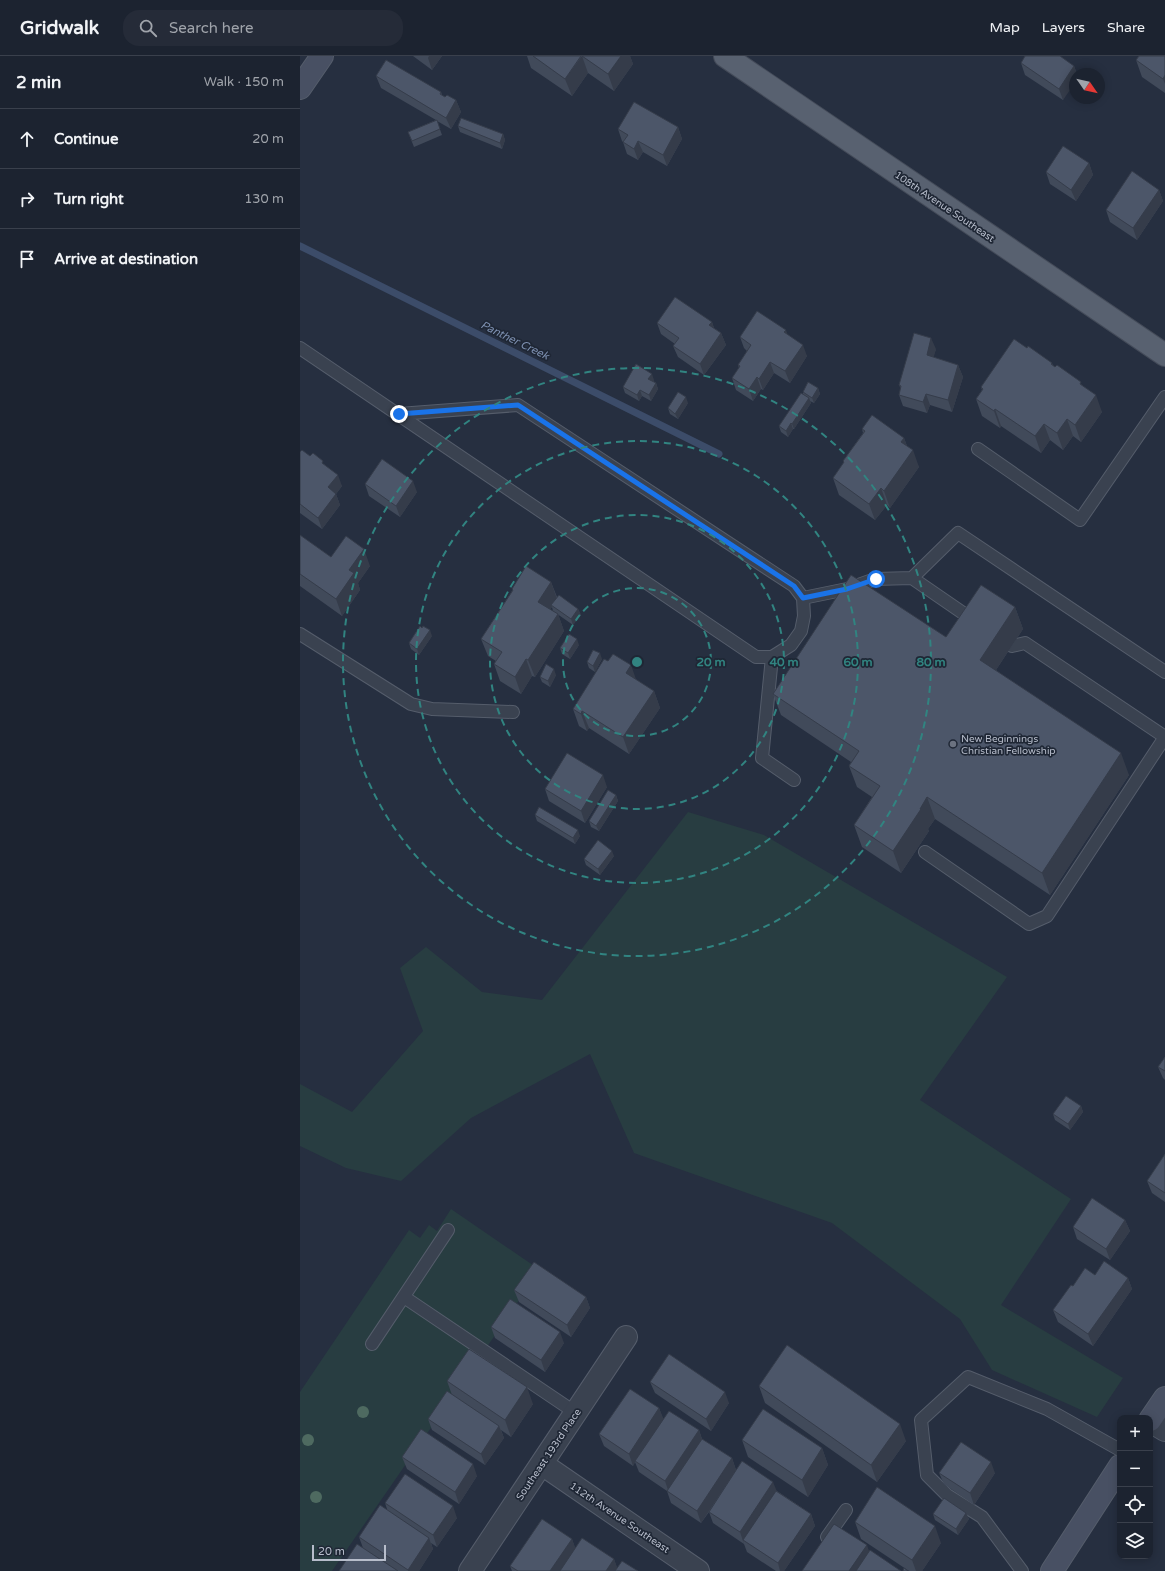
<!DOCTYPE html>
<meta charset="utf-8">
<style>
:root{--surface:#1c2330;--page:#252b38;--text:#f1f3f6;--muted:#a0a4ab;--line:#3a404c}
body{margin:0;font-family:"Varela Round",sans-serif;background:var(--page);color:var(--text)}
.controls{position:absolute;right:12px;bottom:12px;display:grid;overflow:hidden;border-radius:8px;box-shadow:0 2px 10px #0003}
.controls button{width:36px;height:36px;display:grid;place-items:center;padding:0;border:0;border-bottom:1px solid var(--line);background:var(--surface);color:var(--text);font:20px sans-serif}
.compass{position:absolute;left:769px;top:12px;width:36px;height:36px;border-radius:50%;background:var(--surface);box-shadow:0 2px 10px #0003;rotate:124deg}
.scale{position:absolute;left:12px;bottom:10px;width:74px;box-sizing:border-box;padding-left:4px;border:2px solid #b7bdcb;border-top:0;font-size:11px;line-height:14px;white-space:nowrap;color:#b7bdcb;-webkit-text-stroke:3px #1f2735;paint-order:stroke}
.stop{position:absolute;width:12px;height:12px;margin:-9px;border:3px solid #1a73e8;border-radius:50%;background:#fff}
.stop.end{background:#1a73e8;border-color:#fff;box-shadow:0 1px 4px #0008}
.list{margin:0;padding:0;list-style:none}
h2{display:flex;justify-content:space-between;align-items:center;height:52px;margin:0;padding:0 16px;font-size:17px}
h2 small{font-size:13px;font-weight:400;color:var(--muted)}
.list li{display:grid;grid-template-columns:26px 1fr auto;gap:12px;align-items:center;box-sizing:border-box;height:60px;padding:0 16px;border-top:1px solid var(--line)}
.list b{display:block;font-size:15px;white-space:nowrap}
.list em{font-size:13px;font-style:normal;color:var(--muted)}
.icon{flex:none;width:22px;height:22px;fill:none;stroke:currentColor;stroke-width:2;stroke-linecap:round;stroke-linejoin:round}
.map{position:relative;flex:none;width:865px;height:1515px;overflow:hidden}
header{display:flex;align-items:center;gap:24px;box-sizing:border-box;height:56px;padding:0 20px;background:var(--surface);border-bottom:1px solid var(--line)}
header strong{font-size:19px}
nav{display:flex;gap:22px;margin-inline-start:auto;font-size:14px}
.search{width:280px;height:36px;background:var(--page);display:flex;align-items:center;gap:10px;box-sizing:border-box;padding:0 14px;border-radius:16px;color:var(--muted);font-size:15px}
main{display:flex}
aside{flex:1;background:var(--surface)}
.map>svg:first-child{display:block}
</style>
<header>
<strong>Gridwalk</strong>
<div class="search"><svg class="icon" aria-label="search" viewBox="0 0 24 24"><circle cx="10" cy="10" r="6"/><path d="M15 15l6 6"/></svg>Search here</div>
<nav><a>Map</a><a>Layers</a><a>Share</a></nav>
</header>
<main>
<aside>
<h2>2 min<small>Walk · 150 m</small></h2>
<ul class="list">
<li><svg class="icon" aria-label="ahead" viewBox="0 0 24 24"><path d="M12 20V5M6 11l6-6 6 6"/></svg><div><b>Continue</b></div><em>20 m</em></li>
<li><svg class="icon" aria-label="right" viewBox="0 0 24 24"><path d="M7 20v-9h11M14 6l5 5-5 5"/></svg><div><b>Turn right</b></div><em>130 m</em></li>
<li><svg class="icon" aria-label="arrive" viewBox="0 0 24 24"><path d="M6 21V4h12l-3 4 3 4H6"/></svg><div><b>Arrive at destination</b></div></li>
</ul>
</aside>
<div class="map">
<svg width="865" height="1515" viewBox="0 0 865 1515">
<rect width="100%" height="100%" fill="#262f40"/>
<path fill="#283d41" d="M388,756L464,779L707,921L620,1044L771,1143L701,1249L823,1322L797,1361L692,1314L660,1263L532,1167L334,1097L290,998L171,1062L101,1125L46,1112L0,1090V1028L52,1056L123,975L100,912L126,891L182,936L242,944Z
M151,1153L240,1214L32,1515H0V1336L109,1174L120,1182L129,1169L137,1175Z"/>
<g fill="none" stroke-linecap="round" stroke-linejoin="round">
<path stroke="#3c4c69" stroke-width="7" d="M0,190L419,398"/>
<g stroke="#555d6b" stroke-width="14">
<path id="lane" d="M0,292L456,601H472L491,589L501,575L504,560L503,542L494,530L218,349L99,358
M678,393L780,464L865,341
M503,542L547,533L575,523L612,522
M676,566L612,522L658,477L865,616
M0,578L111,648L132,653L213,656
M712,590L725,587L865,681
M472,601L462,702L494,724
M625,796L729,868L747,860L865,681
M104,1241L276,1357
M72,1288L148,1174
M527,1481L546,1454
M722,1515L682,1461L647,1439L627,1419L621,1364L668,1321L747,1353L820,1394"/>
</g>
<g stroke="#555d6b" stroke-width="24">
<path id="street" d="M850,1365L865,1374
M242,1408L398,1515
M170,1515L326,1281"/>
</g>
<g stroke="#555d6b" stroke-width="24">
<path id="secondary" d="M0,32L22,0
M850,1364L865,1342
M752,1515L820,1410"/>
</g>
<g stroke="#444b59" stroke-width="24">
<path id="primary" d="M425,0L865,299"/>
</g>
<use href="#lane" stroke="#3a4250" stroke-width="12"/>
<use href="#street" stroke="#3a4250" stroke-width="22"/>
<use href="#secondary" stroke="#485063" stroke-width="22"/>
<use href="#primary" stroke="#586170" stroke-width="22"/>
</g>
<g fill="#4e6a60">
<circle cx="63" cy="1356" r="6"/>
<circle cx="8" cy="1384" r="6"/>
<circle cx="16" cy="1441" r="6"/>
</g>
<path fill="#414a5a" d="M113,0H142L132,14Z
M227,0H330L333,8L314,35L288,17L272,40L231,12Z
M865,0V37L842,21L836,4Z
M721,7L774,10L777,18H775L763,44L725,19Z
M76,20L141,36L142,39L145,41L156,44L161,56L151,73L137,65L142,79L114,91L108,76L136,64L81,32Z
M158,70L203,78L205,84L202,93L160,76Z
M378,71L382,83L367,110L343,96L338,104L327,98L323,86L322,85L318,73Z
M789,107L793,119L776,145L750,128L746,116Z
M859,134L863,145L837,184L810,166L806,154Z
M412,266L414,272L421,277L426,289L404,319L378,301L373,290L375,288L361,278L357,267Z
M488,279L507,300L490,327L474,317L463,334L461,333L453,345L436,334L432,322L439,312L438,309L447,295L444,292L440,281Z
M727,292L752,307L753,310L782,329L802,356L781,386L773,380L763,394L750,384L741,397L701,370L700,372L682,360L676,343L682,334L681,331Z
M636,293L633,301L658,309L663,321L652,356L630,349L627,357L603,350L599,339L601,333L599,329Z
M354,324L353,325L356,327L358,333L351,345L342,340L339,345L325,337L323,331Z
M518,332L520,338L514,347L510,345L511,347L494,373H493L488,381L481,376L479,370L503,338V336Z
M388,347L378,363L370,358L368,352Z
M562,373L604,382L607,390L619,411L590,452L587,449L575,464L539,439L533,422L544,407L543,405L563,377Z
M0,396L10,400L25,409L42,430L36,438L40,449L22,473L0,457Z
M65,428L117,436L100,461L69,440Z
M0,479L31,501L70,510L58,527L60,534L42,560L0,530Z
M251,526L257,541L278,553L281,559L273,569L253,555L252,551L250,554L258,558L264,575L235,621L232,620L221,638L200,625L194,608L196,605L188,600L181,583L212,535V533Z
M715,551L723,573L696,614L829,719L750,839L635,763L628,773L629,775L601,817L562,791L554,769L572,741L557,731L549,710L551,706L481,659L473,638L646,581Z
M132,580L119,599L111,593L109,587Z
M279,589L270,603L262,598L260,592Z
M302,603L295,616L289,612L287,606Z
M256,619L250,631L242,626L240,621Z
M336,624L354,635L360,652L329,698L289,672L287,675L279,670L273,653Z
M307,731L285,767L249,745L245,733Z
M316,739L318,745L299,775L291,771L289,765Z
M235,759L280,780L275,788L237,765Z
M314,800L300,819L286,809L284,803Z
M865,1001V1024L863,1022L858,1011Z
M781,1050L783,1056L770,1074L755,1064L753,1058Z
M865,1098V1146L852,1137L847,1125Z
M825,1164L830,1175L810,1204L777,1183L773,1171Z
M795,1219L828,1222L832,1233L793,1290L758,1266L753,1254L773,1230Z
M214,1234L286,1241L290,1252L271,1281L219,1246Z
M191,1271L264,1287L245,1316L195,1282Z
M147,1325L233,1348L211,1381L201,1374L204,1382L185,1409L132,1374L128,1363L152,1339Z
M350,1326L429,1347L411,1375L355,1337Z
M459,1330L606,1385L577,1426L465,1347Z
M359,1352L363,1363L399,1374L402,1383L432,1402L436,1414L477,1435L511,1458L515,1470L484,1515H476L447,1496L444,1488L413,1467L409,1456L401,1467L371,1447L367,1435L339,1416L335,1406L333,1410L304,1390L299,1378Z
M442,1384L522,1392L528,1409L508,1441L448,1401Z
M102,1401L177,1420L159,1448L107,1413Z
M639,1417H695L674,1449L644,1428Z
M85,1447L157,1462L137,1491L131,1487L133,1493L119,1515H39L63,1492L59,1481L87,1453Z
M666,1457L669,1463L658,1479L635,1464L633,1458Z
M555,1466L641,1487L622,1515H609L561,1483Z
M272,1483L275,1492L314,1503L317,1512L338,1515H212L210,1510Z"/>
<path fill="#353c4a" d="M129,0H142L132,14L128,2Z
M282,0L288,17L272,40L265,23Z
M321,0H330L333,8L314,35L308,18Z
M774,10L777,18H775V27L763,44L759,33Z
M865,19V28L863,23Z
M156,44L161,56L151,73L146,62Z
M378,71L382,83L367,110L363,99Z
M203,78L205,84L202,93L200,87Z
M338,85L343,96L338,104L334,93Z
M789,107L793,119L776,145L771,134Z
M859,134L863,145L837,184L833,172Z
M412,266L416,278L409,269Z
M486,274L490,285L484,276Z
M421,277L426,289L404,319L400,308Z
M631,282L636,293L631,311L627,299Z
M503,289L507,300L490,327L485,315Z
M470,306L474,317L463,334L459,323Z
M658,309L663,321L652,356L648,344Z
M352,318L354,324L351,329L348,323Z
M457,321L461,333L453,345L449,333Z
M356,327L358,333L351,345L349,339Z
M518,332L520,338L514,347L512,342Z
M340,334L342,340L339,345L337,339Z
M626,338L630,349L627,357L623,346Z
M796,339L802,356L781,386L775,369Z
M386,341L388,347L378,363L375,358Z
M509,342L511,347L494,373L492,368Z
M695,353L701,370L700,372L694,355Z
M767,363L773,380L763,394L757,377Z
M491,367L493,373L488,381L486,375Z
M744,368L750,384L741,397L735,380Z
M604,382L610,398L613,394L619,411L590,452L584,435L601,386Z
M38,419L42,430L36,438L40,449L22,473L18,462L28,431Z
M113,425L117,436L100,461L96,450Z
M581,432L587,449L575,464L569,448Z
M64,493L70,510L58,527L60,534L42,560L36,543L49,514Z
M251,526L257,543L251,549L252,551L244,563L238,546Z
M715,551L723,573L688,626L680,604Z
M278,553L281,559L273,569L271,563Z
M258,558L264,575L235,621L228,604Z
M130,574L132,580L119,599L117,593Z
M277,583L279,589L270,603L268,597Z
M300,597L302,603L295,616L293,610Z
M226,603L232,620L221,638L215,621Z
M331,609L337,626L326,617Z
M254,613L256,619L250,631L248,625Z
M354,635L360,652L329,698L323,681Z
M282,655L289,672L287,675L281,658Z
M821,697L829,719L750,839L742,817Z
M303,719L307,731L285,767L281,755Z
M316,739L318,745L299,775L296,770Z
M627,741L635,763L628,773L629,775L601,817L593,795Z
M278,774L280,780L275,788L273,782Z
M312,795L314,800L300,819L298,813Z
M781,1050L783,1056L770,1074L768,1068Z
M825,1164L830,1175L810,1204L806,1193Z
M828,1222L832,1233L793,1290L788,1278Z
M286,1241L290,1252L271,1281L267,1269Z
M260,1276L264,1287L245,1316L241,1304Z
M227,1331L233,1348L211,1381L205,1364Z
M425,1336L429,1347L411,1375L406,1363Z
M359,1352L364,1364L335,1405V1406L333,1410L329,1398Z
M600,1368L606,1385L577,1426L571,1409Z
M199,1370L204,1382L185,1409L181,1398Z
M399,1374L403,1386L369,1437L365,1425Z
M522,1392L528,1409L508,1441L502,1424Z
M432,1402L436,1414L401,1467L397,1455Z
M691,1406L695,1417L674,1449L670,1437Z
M173,1408L177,1420L159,1448L155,1436Z
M473,1426L478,1438L443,1484L444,1488L440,1476Z
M153,1450L157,1462L137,1491L133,1479Z
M666,1457L669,1463L658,1479L656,1473Z
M511,1458L515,1470L484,1515H480L478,1507Z
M635,1470L641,1487L622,1515H616L612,1504Z
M129,1482L133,1493L119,1515H108V1514Z
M272,1483L276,1494L262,1515H250Z
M567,1489L571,1501L561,1515H549Z
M314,1503L318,1514V1515H306Z"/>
<path fill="#4c5669" stroke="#353c4a" d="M233,0H281L265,23Z
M282,0H321L308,18Z
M725,0H760L774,10L759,33L721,7Z
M839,0H865V19L863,23L836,4Z
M86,4L141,36L140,38L145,41L147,39L156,44L146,62L76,20Z
M334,46L378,71L363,99L338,85L334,93L323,86L328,79L318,73Z
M161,62L203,78L200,87L158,70Z
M137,64L140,73L112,85L108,76Z
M763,90L789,107L771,134L746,116Z
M832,115L859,134L833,172L806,154Z
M375,241L412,266L409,269L421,277L400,308L373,290L379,282L357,267Z
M457,255L486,274L484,276L503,289L485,315L470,306L459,323L457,321L449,333L432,322L440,310L438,309L451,289L440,281Z
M614,277L631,282L627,299L658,309L648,344L626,338L623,346L599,339L601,330L599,329Z
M714,283L727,292L728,290L752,307L751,308L755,311L757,309L781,326L780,328L796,339L775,369L767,363L757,377L744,368L735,380L695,353L694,355L676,343L683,333L681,331Z
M336,308L352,318L348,323L356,327L349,339L340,334L337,339L323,331Z
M508,326L518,332L512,342L503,336Z
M378,336L386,341L375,358L368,352Z
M501,337L509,342L492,368L491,367L486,375L479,370Z
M572,359L604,382L601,386L613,394L584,435L581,432L569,448L533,422L544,406L543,405L565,375L562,373Z
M2,394L10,400L13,397L23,405L22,407L38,419L28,431L36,438L18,462L0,448V396Z
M82,403L113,425L96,450L65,428Z
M0,479L31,501L46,480L64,493L49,514L54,517L36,543L0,518Z
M226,510L251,526L238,546L258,558L228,604L226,603L215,621L194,608L202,596L181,583L213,534L212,533Z
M551,519L646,581L681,529L715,551L680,604L821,697L742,817L627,741L620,753H621L593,795L554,769L580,730L549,710L559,695L473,638Z
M259,539L278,553L271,563L251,549Z
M120,570L122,572L123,570L130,574L117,593L109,587Z
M269,578L277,583L268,597L260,592Z
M293,594L300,597L293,610L287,606Z
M313,598L331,609L326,617L354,635L323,681L282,655L281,658L273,653L304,603L308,605Z
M246,608L254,613L248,625L240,621Z
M267,697L303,719L281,755L245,733Z
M308,734L316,739L296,770L289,765Z
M239,751L278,774L273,782L235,759Z
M298,784L312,795L298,813L284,803Z
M865,1001V1015L858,1011Z
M766,1040L781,1050L768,1068L753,1058Z
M865,1098V1137L847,1125Z
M792,1142L825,1164L806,1193L773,1171Z
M804,1205L828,1222L788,1278L753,1254L771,1229L773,1230L785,1212L795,1219Z
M234,1206L286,1241L267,1269L214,1234Z
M210,1243L260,1276L241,1304L191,1271Z
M487,1289L600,1368L571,1409L459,1330Z
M169,1293L227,1331L205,1364L147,1325Z
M369,1298L425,1336L406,1363L350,1326Z
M330,1333L359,1352L329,1398L299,1378Z
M147,1335L199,1370L181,1398L128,1363Z
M463,1353L522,1392L502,1424L442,1384Z
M369,1355L399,1374L365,1425L335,1405Z
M121,1373L173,1408L155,1436L102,1401Z
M402,1383L432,1402L397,1455L367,1435Z
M661,1386L691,1406L670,1437L639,1417Z
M442,1405L473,1426L440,1476L409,1456Z
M105,1418L153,1450L133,1479L85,1447Z
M577,1431L635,1470L612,1504L555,1466Z
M476,1435L511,1458L478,1507L443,1484Z
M644,1442L666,1457L656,1473L633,1458Z
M80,1449L129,1482L108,1514L59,1481Z
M242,1463L272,1483L250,1515H218L210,1510Z
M534,1468L567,1489L549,1515H502Z
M282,1482L314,1503L306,1515H260Z
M57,1488L98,1515H39Z
M570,1494L601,1515H556Z
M322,1505L338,1515H315Z
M604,1512L608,1515H603Z"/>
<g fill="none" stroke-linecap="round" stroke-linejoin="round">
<path stroke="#1a73e8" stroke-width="5" d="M99,358L218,349L494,530L503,542L547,533L576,523"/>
</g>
<g fill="none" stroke="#318481" stroke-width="2" stroke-dasharray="7 5">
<circle cx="337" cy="606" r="74"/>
<circle cx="337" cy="606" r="147"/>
<circle cx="337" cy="606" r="221"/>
<circle cx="337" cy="606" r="294"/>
</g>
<circle fill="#6b7280" stroke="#1f2735" stroke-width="1.5" cx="653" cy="688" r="4"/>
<g text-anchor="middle" stroke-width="3.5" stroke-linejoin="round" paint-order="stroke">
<g font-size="10" fill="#b7bdcb" stroke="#1f2735">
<text transform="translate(645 150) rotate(34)" y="4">108th Avenue Southeast</text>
<text transform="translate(248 1398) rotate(-56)" y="4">Southeast 193rd Place</text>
<text transform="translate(320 1461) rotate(34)" y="4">112th Avenue Southeast</text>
</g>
<g font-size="10" fill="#b7bdcb" stroke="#1f2735" text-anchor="start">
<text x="661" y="686">New Beginnings<tspan x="661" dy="12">Christian Fellowship</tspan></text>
</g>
<g font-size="11" font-style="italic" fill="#7e91b2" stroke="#1f2735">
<text transform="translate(215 284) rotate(26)" y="4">Panther Creek</text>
</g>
</g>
<circle cx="337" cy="606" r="6" fill="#318481" stroke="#1f2735" stroke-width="2"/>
<g font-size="12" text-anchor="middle" font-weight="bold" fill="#318481" stroke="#1f2735" stroke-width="3.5" stroke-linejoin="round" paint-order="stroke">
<text x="411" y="610">20 m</text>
<text x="484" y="610">40 m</text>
<text x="558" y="610">60 m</text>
<text x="631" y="610">80 m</text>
</g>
</svg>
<div class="controls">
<button>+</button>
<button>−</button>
<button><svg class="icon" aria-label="locate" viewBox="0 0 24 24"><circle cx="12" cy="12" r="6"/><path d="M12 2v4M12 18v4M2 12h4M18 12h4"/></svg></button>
<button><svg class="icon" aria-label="layers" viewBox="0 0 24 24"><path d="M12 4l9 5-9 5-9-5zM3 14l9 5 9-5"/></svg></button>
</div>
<svg class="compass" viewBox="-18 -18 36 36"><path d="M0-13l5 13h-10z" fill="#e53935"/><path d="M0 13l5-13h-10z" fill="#a0a4ab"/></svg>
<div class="scale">20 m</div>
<div class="stop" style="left:576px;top:523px"></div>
<div class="stop end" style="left:99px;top:358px"></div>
</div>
</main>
